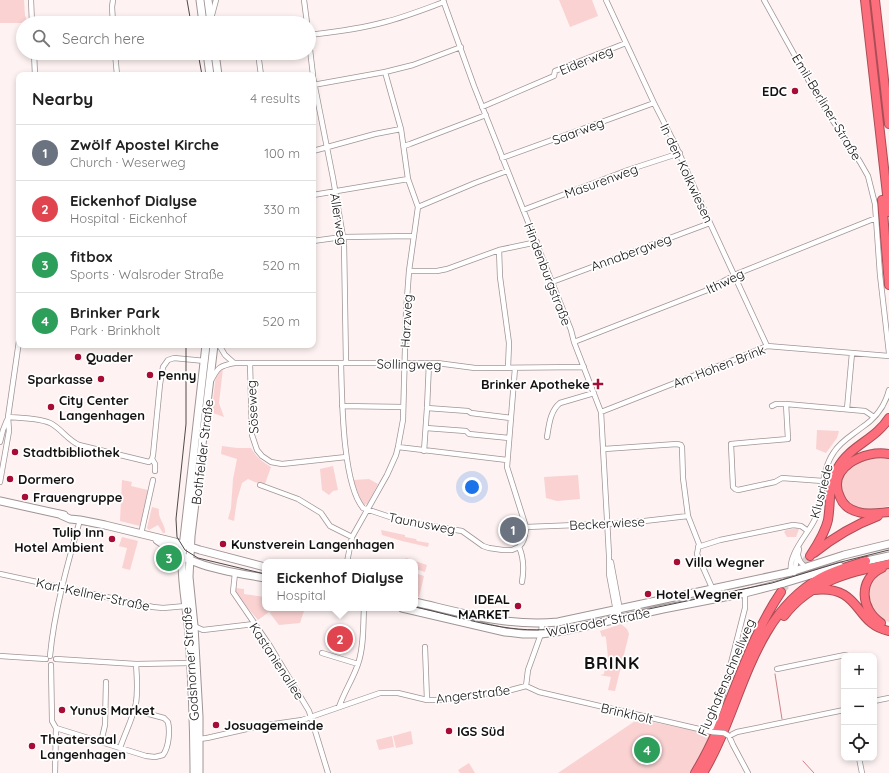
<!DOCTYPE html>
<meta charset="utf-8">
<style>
:root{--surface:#fff;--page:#f6f6f6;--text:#222;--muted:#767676;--line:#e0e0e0;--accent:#1a73e8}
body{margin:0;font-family:Quicksand,sans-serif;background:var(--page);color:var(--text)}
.controls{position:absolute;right:12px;bottom:12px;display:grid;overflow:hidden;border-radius:8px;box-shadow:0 2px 6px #0003}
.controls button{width:36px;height:36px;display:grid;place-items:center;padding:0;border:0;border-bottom:1px solid var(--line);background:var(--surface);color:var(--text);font:20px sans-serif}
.you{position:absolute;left:472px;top:487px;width:14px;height:14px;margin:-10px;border:3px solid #fff;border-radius:50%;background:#1a73e8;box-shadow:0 0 0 6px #1a73e833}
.badge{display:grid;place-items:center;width:26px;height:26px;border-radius:50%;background:var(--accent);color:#fff;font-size:13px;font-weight:700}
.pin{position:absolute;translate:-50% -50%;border:2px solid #fff;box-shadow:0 1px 4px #0006}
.popup{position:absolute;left:262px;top:559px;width:156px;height:52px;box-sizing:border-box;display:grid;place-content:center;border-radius:8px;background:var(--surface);filter:drop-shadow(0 1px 3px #0005);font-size:13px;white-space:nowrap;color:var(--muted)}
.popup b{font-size:15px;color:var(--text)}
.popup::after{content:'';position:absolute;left:50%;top:100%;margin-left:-8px;border:8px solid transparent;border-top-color:var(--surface)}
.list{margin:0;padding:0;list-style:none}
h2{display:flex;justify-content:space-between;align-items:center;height:52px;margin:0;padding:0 16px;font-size:17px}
h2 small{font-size:13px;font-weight:400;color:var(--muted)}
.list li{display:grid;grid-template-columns:26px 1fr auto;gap:12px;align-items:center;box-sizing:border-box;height:56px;padding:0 16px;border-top:1px solid var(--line)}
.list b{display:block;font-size:15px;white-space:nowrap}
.list p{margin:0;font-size:13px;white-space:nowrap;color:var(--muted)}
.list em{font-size:13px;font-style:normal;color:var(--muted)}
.icon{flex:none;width:22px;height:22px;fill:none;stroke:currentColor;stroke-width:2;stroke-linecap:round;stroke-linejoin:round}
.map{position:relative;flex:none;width:889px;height:773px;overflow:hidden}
.search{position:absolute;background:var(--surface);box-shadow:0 2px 6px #0003;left:16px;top:16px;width:300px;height:44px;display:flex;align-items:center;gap:10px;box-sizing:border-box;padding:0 14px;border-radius:22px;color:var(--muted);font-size:15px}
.panel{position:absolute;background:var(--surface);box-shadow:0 2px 6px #0003;left:16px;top:72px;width:300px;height:276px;border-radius:8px}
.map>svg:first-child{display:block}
</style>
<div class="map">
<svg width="889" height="773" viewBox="0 0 889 773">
<rect width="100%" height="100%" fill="#fef2f2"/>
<path fill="#fad2d2" d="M0,0H24L25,16L29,23H0Z
M559,0H592L598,16L570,27Z
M223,368L219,403L224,417L213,413L208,431H207L209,416L212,409L216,374L219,370Z
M817,430L839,431L837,438L826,453L816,449Z
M222,446L237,448H251C256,457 263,462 271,467L265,484L262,485L248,479L242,483L237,500L234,521L228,519L231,508L233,479L237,459L221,454Z
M882,457L889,458V506C876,509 859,514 848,504C845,501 842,494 840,490L843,473L861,459Z
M333,466L338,490L333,491L329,495L322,490L320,469Z
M578,475L580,499L557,501L546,498L544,477Z
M369,479L378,484L368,503L365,505L362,503L353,480Z
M122,480L132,482L131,486L148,490L140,526L120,521Z
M152,507L159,509C157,518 166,524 165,533H163L158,525L149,530L147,528Z
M798,528L799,529L796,537H787L784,532L786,530Z
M381,530L405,535V537L416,539L417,541L429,543L428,547L402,541L382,535Z
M122,537L138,541L130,570L122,568L127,548L119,546Z
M406,558L427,565L425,572L415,569V562H405Z
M889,567V622L882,620L867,605L866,591L876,573Z
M415,573L424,576L419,597L416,596L418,589L415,588Z
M235,588L244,589V594L265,597V608H305L300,623L279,625L269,612L258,620L235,593Z
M621,624L627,629L629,634L615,691L608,690L611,677L600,675L604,674L605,667L603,662L608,661V658L606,638L605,636L602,637L600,631Z
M638,719L711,734L690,773H558Z
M411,731L413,744L396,748L393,736Z
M392,736L394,747L379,750L376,740Z
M469,763L475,773H460L458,770Z"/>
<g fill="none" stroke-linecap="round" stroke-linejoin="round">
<path stroke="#ce8387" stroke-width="1" d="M775,674L782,719
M803,761L814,773"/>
<path stroke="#dbd0d0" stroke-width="8" stroke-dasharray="8 4" stroke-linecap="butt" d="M781,592L790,579L810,556"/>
<g stroke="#a09596" stroke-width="6">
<path id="street" d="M31,0L32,23
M304,0L307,23
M443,0L474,86L571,330L574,342L601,412L609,555V574L615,606L618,609L620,619
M606,0L654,103L675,144L710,223L767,346
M764,0L820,101L860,162L868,176L875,204L880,275L889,353
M212,15L216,0
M113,23L112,7L113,0
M309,35C335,32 360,29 385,22C405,17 425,9 444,2
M309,41L313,75
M34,53L35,75
M115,53L117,75
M258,53L261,75
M313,77L333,178L344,243L346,363
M313,85L385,72L413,65L461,47
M482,107L554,76L555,71L626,43
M404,146L410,144L486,115
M313,151L375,134L401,129
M502,158L654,103
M313,195L408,179
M418,207L475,183L507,171
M523,210L628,170L680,153
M313,241L342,237L414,236
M499,250L500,277L509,343L508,368
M409,271H437L447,269L499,250L537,242
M552,282L710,223
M574,342L705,291L739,273L876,218
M219,345L225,355L234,363
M250,363L252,435L257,450L262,456L271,462L282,464L346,457
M341,363C342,396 342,483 363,508L402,521L462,531L483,546L489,548L503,550H512L519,547
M515,368L507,467L526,527C525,535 525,541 519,547C524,558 524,570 522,582
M212,379C218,367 220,366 234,363H437L475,368L584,367
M786,404L788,439L731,444L733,487L735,489L738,490L775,482L782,478L823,481
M342,406L403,407
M772,406L776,404H786L865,411L874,417
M427,408L468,411L471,413L511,418
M847,409L852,353
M601,412L736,359L767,346L889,356
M8,417C20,418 42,418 52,424C62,430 68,440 79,445L149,462L152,459L153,455L160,384L163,367L168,360L174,358L205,361
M426,428L466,431L469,434L509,438
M547,437C549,425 550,411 560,403L594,393
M0,442L3,430L7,420
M398,447L507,460
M604,449L677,444L681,445L682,447L683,478L688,516L699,544L697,554L713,590
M424,451L427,408L429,363
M152,459L155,464V471
M0,482L9,431L8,417L19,341
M260,485L298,499L321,513L330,526L352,537
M526,527L627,523L688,516
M141,534L153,480
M698,547L720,540L793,525L801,526L808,531
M798,555C799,561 801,565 807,567
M347,562L352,537L387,475L396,455L398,447L403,420L406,312L409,271L418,207L408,179L401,129L385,72
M611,562L619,605L618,609
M235,573L233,592L270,646L309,711L328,773
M791,573C788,553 807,536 815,519C824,497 820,472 834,452C841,441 851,436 861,428C875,419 885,406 889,390
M794,573L799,549
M0,574L153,607L163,608L186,606
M194,626L203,630L254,624
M425,647L427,700
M322,653L358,664
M0,656L46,659
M50,656C54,612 68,562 80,520
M56,659L136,664L191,663
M51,665L52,721L56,728L55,773
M777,669L845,655L848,656
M526,686L539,692L712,732
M526,686L528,670L541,634L542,624
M874,701L889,698
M339,707C344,692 353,679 358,664C364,647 363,626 364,608
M56,728L146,756L155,757L163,755C169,747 170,731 168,722L164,718L134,710
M711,731L720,706L745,608V593
M199,739L207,738L260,726L302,720L380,693H398L427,700H441L511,690L526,686
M101,742L105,725L106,682
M120,748C125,733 133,718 136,703C138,690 137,677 136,664
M859,758L862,773
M748,773L733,745L729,736L737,732L844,710"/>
</g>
<g stroke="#a09596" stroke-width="9">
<path id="secondary" d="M200,0L203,23
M208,0L211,23
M207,53L210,75
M215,53L218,75
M0,501L64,515
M61,515L70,519L80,520L105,525L175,542L200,550L265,567
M157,540C170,549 183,558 198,563C219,571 242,574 265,578
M862,562L889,556
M415,602C463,613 508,627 558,622L791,572L844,555L889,544
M402,608L505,632L523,634H541L563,631L663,609L745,593L784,583L840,566
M194,773C194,727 192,681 189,635C187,608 181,582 182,556L206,345
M199,773V717L194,626L189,577L191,536L214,345"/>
</g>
<g stroke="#ab4d56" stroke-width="10">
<path id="highway" d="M865,0L889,212
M875,0L889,124
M882,200L889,285
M889,512C878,513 868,515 858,512C850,510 843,505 840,497C826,468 865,449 889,454
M814,553C834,537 854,525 878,516
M810,556C817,545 825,533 828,520C831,503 828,486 837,469C849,446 875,440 889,418
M814,590C863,585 853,624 889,631
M784,616C810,582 849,572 889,564
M881,623C860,609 858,579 882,568
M695,773C730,716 743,648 781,592
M703,773C742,709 749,618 820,578C834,570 850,566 866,561"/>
</g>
<use href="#street" stroke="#fff" stroke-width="4.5"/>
<use href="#secondary" stroke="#fff" stroke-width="7"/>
<use href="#highway" stroke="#fc6e7c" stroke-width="8"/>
<path stroke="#504a4a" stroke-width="1" d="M187,0L191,23
M198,53L202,75
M186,345V424L176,519L177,537L185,550L198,558L265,574
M415,607C462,617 506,634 554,629L772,583L841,562L889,550"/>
<g stroke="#a09596" stroke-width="6" stroke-linecap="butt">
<path id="street-bridge" d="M712,732L724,733L729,736"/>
</g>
<use href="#street-bridge" stroke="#fff" stroke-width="4.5"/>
</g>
<g fill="#a70d34" stroke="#fff" stroke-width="1.5">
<circle cx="795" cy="91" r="4"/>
<circle cx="78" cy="357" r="4"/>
<circle cx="150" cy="375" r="4"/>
<circle cx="101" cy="379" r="4"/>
<path d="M596 378h4v4h4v4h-4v4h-4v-4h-4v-4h4z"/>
<circle cx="51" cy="407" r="4"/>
<circle cx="15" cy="452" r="4"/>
<circle cx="10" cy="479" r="4"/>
<circle cx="25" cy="497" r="4"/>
<circle cx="112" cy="539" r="4"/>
<circle cx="223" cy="544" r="4"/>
<circle cx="677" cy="562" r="4"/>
<circle cx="648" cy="594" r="4"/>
<circle cx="518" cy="606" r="4"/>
<circle cx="62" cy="710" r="4"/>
<circle cx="216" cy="725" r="4"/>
<circle cx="449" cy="731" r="4"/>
<circle cx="32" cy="746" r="4"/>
</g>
<g text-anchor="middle" stroke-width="3.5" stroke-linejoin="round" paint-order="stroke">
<g font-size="13" fill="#141010" stroke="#fff">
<text transform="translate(586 60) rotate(-22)" y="5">Eiderweg</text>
<text transform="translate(827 107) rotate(59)" y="5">Emil-Berliner-Straße</text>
<text transform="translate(578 131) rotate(-21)" y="5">Saarweg</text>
<text transform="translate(687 173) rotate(65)" y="5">In den Kolkwiesen</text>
<text transform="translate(601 181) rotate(-20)" y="5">Masurenweg</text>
<text transform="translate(339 219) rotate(81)" y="5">Allerweg</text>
<text transform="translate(631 252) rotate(-20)" y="5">Annabergweg</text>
<text transform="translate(548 274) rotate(69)" y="5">Hindenburgstraße</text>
<text transform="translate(725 281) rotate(-26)" y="5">Ithweg</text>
<text transform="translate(406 321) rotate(-87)" y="5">Harzweg</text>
<text transform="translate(409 364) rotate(1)" y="5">Sollingweg</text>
<text transform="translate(719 366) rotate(-21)" y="5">Am Hohen Brink</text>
<text transform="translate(252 407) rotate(-93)" y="5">Söseweg</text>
<text transform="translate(202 452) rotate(-83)" y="5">Bothfelder Straße</text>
<text transform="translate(821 491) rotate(-75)" y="5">Klusriede</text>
<text transform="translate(422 523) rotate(11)" y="5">Taunusweg</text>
<text transform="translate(607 523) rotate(-3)" y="5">Beckerwiese</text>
<text transform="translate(93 594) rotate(12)" y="5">Karl-Kellner-Straße</text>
<text transform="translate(598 622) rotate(-11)" y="5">Walsroder Straße</text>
<text transform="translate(277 661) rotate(57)" y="5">Kastanienallee</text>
<text transform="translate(190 664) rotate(-94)" y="5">Godshorner Straße</text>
<text transform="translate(726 677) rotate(-67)" y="5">Flughafenschnellweg</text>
<text transform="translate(473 694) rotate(-7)" y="5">Angerstraße</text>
<text transform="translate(627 713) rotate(13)" y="5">Brinkholt</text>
</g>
<g font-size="13" font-weight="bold" fill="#141010" stroke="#fff" text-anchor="start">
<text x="787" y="96" text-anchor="end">EDC</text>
<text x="86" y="362">Quader</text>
<text x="158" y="380">Penny</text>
<text x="93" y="384" text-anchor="end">Sparkasse</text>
<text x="590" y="389" text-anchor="end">Brinker Apotheke</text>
<text x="59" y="405">City Center<tspan x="59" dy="15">Langenhagen</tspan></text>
<text x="23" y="457">Stadtbibliothek</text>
<text x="18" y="484">Dormero</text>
<text x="33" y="502">Frauengruppe</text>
<text x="104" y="537" text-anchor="end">Tulip Inn<tspan x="104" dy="15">Hotel Ambient</tspan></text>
<text x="231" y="549">Kunstverein Langenhagen</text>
<text x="685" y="567">Villa Wegner</text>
<text x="656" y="599">Hotel Wegner</text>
<text x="510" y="604" text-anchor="end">IDEAL<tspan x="510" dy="15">MARKET</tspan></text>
<text x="70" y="715">Yunus Market</text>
<text x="224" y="730">Josuagemeinde</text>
<text x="457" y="736">IGS Süd</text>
<text x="40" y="744">Theatersaal<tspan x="40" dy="15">Langenhagen</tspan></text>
</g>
<g font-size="17" font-weight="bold" letter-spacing="1" fill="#141010" stroke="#fff">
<text x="612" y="669">BRINK</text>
</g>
</g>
</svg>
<div class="controls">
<button>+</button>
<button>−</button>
<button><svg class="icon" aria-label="locate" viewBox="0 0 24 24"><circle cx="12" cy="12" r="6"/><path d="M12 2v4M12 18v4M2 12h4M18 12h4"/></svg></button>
</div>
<div class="you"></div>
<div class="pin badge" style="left:513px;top:530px;background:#6b7280">1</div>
<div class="pin badge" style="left:340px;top:639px;background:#e0444e">2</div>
<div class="popup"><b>Eickenhof Dialyse</b>Hospital</div>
<div class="pin badge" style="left:169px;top:558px;background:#2e9e5b">3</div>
<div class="pin badge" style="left:647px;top:750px;background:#2e9e5b">4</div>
<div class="search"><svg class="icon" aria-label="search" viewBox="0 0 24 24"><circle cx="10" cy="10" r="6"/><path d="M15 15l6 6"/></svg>Search here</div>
<section class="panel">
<h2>Nearby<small>4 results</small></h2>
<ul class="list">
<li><span class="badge" style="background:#6b7280">1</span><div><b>Zwölf Apostel Kirche</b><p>Church · Weserweg</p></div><em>100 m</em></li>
<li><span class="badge" style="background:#e0444e">2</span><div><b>Eickenhof Dialyse</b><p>Hospital · Eickenhof</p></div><em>330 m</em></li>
<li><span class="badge" style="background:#2e9e5b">3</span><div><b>fitbox</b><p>Sports · Walsroder Straße</p></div><em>520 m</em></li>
<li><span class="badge" style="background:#2e9e5b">4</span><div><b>Brinker Park</b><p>Park · Brinkholt</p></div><em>520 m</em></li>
</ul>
</section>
</div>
